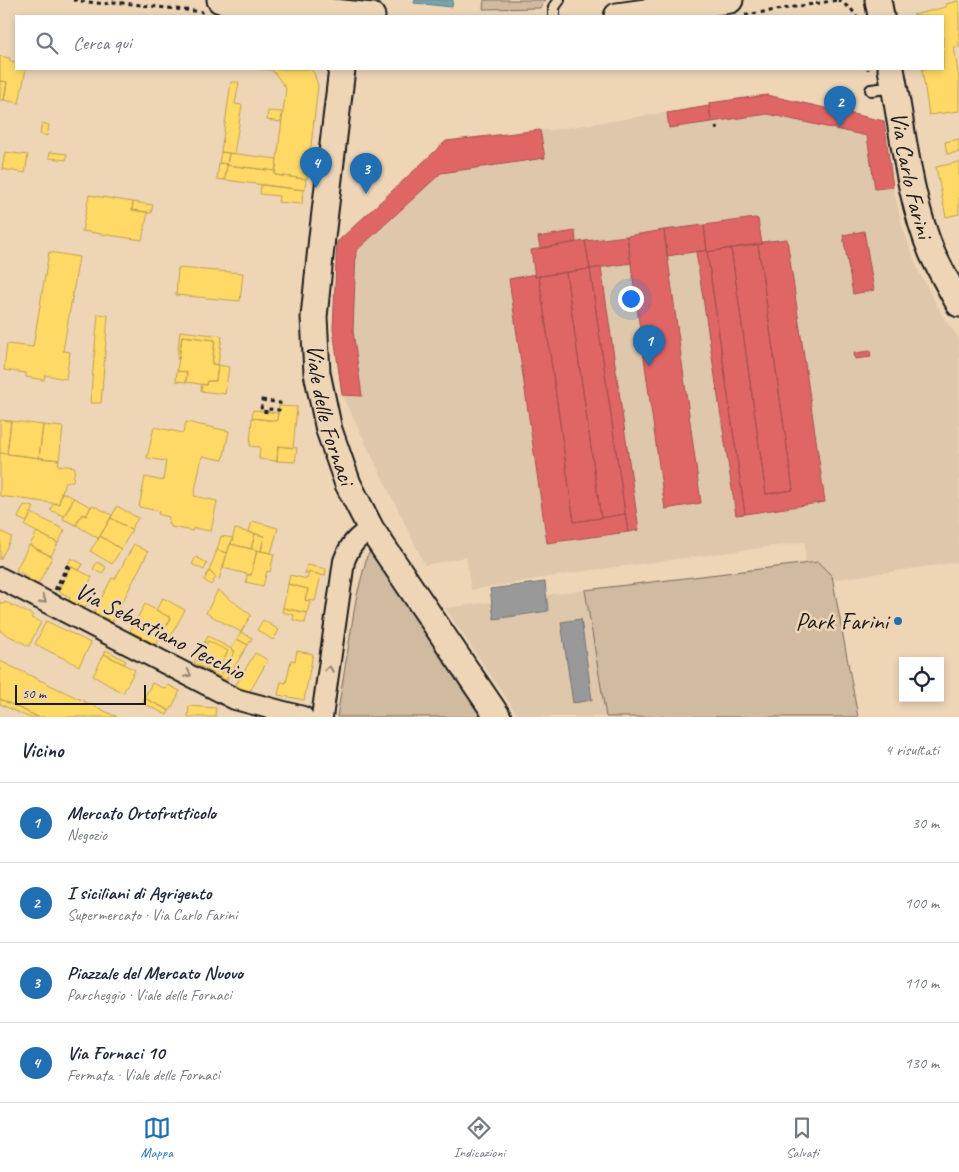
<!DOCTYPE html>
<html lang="it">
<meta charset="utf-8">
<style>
:root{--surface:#fff;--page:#f2f2f3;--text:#1f2937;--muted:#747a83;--line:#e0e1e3;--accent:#1f6fb2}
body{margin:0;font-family:Caveat,sans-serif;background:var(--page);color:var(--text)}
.controls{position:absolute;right:15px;bottom:15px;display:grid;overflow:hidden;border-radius:0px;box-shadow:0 2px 8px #0003}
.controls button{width:45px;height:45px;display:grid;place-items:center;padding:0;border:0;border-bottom:1px solid var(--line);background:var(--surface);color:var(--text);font:25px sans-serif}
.scale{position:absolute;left:15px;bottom:12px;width:131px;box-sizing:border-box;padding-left:5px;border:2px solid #1c1c1c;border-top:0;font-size:14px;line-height:18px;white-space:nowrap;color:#1c1c1c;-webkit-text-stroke:4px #eed5b6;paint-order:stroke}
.you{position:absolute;left:630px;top:298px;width:18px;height:18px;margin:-12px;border:4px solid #fff;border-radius:50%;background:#1a73e8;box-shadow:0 0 0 8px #1a73e833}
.badge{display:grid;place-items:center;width:32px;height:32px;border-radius:50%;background:var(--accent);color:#fff;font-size:16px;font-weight:700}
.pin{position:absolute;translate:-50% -41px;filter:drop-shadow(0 1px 2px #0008)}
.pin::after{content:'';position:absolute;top:26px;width:18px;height:15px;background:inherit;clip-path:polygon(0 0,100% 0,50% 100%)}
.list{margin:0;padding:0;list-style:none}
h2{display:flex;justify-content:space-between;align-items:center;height:65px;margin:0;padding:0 20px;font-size:21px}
h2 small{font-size:16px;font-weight:400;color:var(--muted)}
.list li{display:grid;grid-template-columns:32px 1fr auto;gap:15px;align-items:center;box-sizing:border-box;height:80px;padding:0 20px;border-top:1px solid var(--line)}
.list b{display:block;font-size:19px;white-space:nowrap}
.list p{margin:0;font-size:16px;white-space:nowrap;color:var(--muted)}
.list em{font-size:16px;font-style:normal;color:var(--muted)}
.icon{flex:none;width:28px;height:28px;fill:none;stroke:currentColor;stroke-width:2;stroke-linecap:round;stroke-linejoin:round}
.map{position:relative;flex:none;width:959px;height:717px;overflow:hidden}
.search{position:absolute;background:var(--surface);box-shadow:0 2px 8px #0003;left:15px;right:15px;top:15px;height:55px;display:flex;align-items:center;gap:12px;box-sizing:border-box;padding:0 18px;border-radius:0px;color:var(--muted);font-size:19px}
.sheet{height:385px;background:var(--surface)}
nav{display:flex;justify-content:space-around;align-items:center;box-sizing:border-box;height:70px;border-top:1px solid var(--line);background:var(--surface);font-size:14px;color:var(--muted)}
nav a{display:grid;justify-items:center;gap:2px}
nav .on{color:var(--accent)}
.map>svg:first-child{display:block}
</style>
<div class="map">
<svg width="959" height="717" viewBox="0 0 959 717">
<rect width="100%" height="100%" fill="#eed5b6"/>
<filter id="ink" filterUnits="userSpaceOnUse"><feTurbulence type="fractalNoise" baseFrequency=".02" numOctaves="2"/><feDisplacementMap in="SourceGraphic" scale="10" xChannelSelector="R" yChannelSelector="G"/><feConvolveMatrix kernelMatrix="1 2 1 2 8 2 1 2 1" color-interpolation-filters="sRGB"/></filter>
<g filter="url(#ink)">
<path fill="#dec7ab" d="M767,95L884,121L893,187L902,226L919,272L943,317L959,338V562L831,580L806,581L805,542L579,572L471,590L466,557L425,565L342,395L333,329L337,242L446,141L512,134L514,132L552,130L709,106V103L721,101Z
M585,590L606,717H519L445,608Z"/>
<path fill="#d0baa0" stroke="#766b5e" d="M484,0H546L540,8L483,9Z
M370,552L376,553L432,642L483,717H337L356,599L367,556Z
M818,562L832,576L858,717H606L585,590Z"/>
<path fill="#ffd966" stroke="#bba050" d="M959,1V47H954L959,79V111L929,115L922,69H943V16H914L913,15L946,7V4Z
M0,56L10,58L9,61L16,62V69H26L19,103L4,100L7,82L0,81Z
M262,69H311L314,73L318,86L307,179L275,175L286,88L272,70Z
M0,81L7,82L4,100H0Z
M231,82H239L235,104L242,105L234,154L221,152Z
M268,111L282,112L281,122L267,120Z
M42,123L49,125L47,136L40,134Z
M959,139V152L947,154L945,142Z
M5,152L28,155L25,173L2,169Z
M50,152L67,154L66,160L49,158Z
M221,152L229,153L227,164L219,163Z
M229,153L277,159L275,171L227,165Z
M959,162V214L946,217L936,167Z
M219,163L227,164L225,180L217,179Z
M227,165L275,171V175L306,179L305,190L225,180Z
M261,185L303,190L302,204L278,202L279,196L260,194Z
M89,195L133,202L132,210L148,212L142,240L82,231Z
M133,202L153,205L151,213L132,210Z
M49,252L79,257L63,351L70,352L66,379L45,375L44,380L26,377V373L4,370L7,344L33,347Z
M178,268L243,273L240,301L176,295Z
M98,314L108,315L101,403H90Z
M180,331L222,336L218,365L212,364L215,340L182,336L179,359H177Z
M182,336L215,340L212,364L218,365L216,381H207L206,385L186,382L187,372L177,371Z
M218,365L229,367L225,394L201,391L202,384L206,385L207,381H216Z
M177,371L187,372L186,382L176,381Z
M279,406L297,407L293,448L278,446L277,461L259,459L260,447L250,446L252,418L277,421Z
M253,410L278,413L277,421L252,418Z
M0,420L11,421L7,454L0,453Z
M11,421L43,425L39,458L7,454Z
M186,422L229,431L223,460L202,456L194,496L217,501L211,531L193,528V531L171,527V525L168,524L169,517L158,514L159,511L139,507L145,477L163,481L166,461L147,458L154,427L183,433Z
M43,425L63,427L59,460L39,458Z
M278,446L297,448L295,462L277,461Z
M0,453L59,460L58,465L75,467L73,481L65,482L59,504L0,496Z
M61,492L74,498L64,516L50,510L54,503L59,504Z
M74,498L91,507L86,516L82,514L76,525L63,519Z
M24,505L34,507L27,522L18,518Z
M92,505L112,515L98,540L97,539L98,538L76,525L82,514L86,516Z
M117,506L138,518L131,529L111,518Z
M31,513L65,530L58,543L25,526Z
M111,518L132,530L121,549L100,536Z
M252,521L278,528L271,553L261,551L264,536L249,532Z
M235,529L255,534L251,549L231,544Z
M0,531L12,537L0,560Z
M37,532L58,543L51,556L30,545Z
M255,534L264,536L261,551L251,549Z
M100,536L121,549L112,564L90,551Z
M221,536L233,538L227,553L217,550Z
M134,544L148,552L112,622L94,612L112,578L115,579Z
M230,544L257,550L251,575L223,568Z
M29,545L52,557L38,585L27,579L28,577L16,570Z
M217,550L227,553L219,580L209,571Z
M257,550L274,554L270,572L267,571L263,586L246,582L247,575H251Z
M196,557L207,563L204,570L192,564Z
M71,558L83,564L79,571L70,566H67Z
M97,562L106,567L102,574L93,569Z
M307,565L326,569L325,576L307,572L305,574Z
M70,566L92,577L78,605L69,601L70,597L58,591Z
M209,571L216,577L211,585L204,580Z
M309,572L321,575L315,601L305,600L308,589L288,584L290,575L307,579Z
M288,584L308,589L305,600L310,602L307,613L283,608Z
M218,590L251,615L241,632L206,613Z
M85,592L91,596L85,608L78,605Z
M163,598L185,610L169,639L162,634L171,618L156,610Z
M0,602L4,604L5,602L33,615L31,618L41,622L29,646L0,631Z
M145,604L171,618L156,645L130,631Z
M283,608L307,613L305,623L293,620L294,615L282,612Z
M263,620L279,630L273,640L257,630Z
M46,621L91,643L79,666L35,644Z
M241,632L252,638L248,645L237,639Z
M208,636L235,651L220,677L194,663Z
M237,639L248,645L226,680L220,677L235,651L231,649Z
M208,641L228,651L217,672L197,661Z
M106,650L126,661L124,664L104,654Z
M297,651L313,654L304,700L278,695L281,682L286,683L291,660L295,661Z
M255,653L268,660L249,693L236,685Z
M104,654L135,670L123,693L93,676Z
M0,661L117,717H38L0,699Z
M152,683L166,689L168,685L180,691L170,711L144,698Z
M144,698L169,710L167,715L143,703Z
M0,699L38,717H28L0,704Z
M189,706L216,708L215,717H188Z"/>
<path fill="#e06666" stroke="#a55050" d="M767,95L884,121L893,187L875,189L867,136L768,114L711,122L709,103Z
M709,106L711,122L669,128L667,113Z
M540,130L545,158L441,173L356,251L353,331L362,396L342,395L333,329L337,242L446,141Z
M755,218L758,219L762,244L707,252L704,225Z
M704,225L707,250L667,256L664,230Z
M664,230L701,503L665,509L627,236Z
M575,231L576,242L540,248L538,237Z
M864,231L874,290L853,294L843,235Z
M627,236L631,263L590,269L585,241Z
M787,239L825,502L745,514L707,252L731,248L766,494L793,490L758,244H762V242Z
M585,241L590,269L535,277L531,250Z
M758,244L793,490L766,494L731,248Z
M707,250L745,514L736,515L696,252Z
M601,267L639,530L628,532L590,269Z
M590,269L625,514L601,518L566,272Z
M566,272L601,518L574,522L539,276Z
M535,274V277L539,276L574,522L625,514L628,532L547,543L509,279Z
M870,351L871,357L855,359L854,353Z"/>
<path fill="#76a5af" stroke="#5b7c83" d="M415,0H453L452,7L414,3Z"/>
<path fill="#999" stroke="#747474" d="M545,582L548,611L494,619L490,589Z
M581,619L592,700L573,703L561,622Z"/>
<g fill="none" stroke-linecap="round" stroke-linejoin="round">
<g stroke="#1c1c1c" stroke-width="14">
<path id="service" d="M554,16V7L559,0
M871,90L895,87"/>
</g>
<g stroke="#1c1c1c" stroke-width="24">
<path id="minor" d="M0,578L235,699L303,717
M322,717L344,561C350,545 356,538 371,529"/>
</g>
<g stroke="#1c1c1c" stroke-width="29">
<g id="tertiary">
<path d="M220,0L372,16"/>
<path d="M878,0L881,16"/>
<path d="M617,16L730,0"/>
<path id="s1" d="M342,69L322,237L314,317L317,373L329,430L348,484L371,529L498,717"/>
<path id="s2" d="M891,69C903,129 908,195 932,253C940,270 950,287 959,304"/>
</g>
</g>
<path stroke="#1c1c1c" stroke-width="3" stroke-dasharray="4 4" stroke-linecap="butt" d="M73,0L104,4L114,2L203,12
M838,0L851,9L857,16
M745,15L838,0
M868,69V70
M716,126L717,130
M262,400L280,403L279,410L270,409V412L261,411Z
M67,566L69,567L58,591L55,590Z"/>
<use href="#service" stroke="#eed5b6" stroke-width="10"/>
<use href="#minor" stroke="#eed5b6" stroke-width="20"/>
<use href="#tertiary" stroke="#eed5b6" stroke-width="25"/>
</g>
<defs><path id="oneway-chevron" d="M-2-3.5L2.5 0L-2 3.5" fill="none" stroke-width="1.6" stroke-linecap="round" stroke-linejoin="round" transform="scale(1.25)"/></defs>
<g stroke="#908271">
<use href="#oneway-chevron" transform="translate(43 600) rotate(27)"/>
<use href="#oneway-chevron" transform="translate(329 669) rotate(-82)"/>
<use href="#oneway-chevron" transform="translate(188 674) rotate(27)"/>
</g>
</g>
<circle fill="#1f6fb2" stroke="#eed5b6" stroke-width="2" cx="898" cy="621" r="5"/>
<g text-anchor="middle" stroke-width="5" stroke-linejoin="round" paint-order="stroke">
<g font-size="24" fill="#1c1c1c" stroke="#eed5b6">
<text dy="8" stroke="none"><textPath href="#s2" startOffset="108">Via Carlo Farini</textPath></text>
<text dy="8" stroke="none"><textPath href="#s1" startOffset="349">Viale delle Fornaci</textPath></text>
<text transform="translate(160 631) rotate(27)" y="8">Via Sebastiano Tecchio</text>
</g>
<g font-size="24" fill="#1c1c1c" stroke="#eed5b6" text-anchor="end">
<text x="888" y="629">Park Farini</text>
</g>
</g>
</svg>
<div class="controls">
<button><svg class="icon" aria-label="locate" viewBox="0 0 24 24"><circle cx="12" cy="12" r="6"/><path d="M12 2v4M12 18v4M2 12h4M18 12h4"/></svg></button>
</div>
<div class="scale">50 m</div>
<div class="you"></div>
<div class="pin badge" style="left:649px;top:366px">1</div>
<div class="pin badge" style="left:840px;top:127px">2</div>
<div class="pin badge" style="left:366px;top:194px">3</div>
<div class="pin badge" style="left:316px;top:188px">4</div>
<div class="search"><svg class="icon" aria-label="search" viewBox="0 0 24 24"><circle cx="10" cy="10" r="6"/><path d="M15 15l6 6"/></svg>Cerca qui</div>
</div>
<section class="sheet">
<h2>Vicino<small>4 risultati</small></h2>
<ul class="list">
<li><span class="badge">1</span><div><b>Mercato Ortofrutticolo</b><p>Negozio</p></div><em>30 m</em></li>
<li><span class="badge">2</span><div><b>I siciliani di Agrigento</b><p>Supermercato · Via Carlo Farini</p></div><em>100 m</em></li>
<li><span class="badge">3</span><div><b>Piazzale del Mercato Nuovo</b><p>Parcheggio · Viale delle Fornaci</p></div><em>110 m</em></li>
<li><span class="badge">4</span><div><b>Via Fornaci 10</b><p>Fermata · Viale delle Fornaci</p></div><em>130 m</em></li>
</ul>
</section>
<nav>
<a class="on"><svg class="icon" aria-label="map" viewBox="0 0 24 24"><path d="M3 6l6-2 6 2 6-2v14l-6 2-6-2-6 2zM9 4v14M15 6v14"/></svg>Mappa</a>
<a><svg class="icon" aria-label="directions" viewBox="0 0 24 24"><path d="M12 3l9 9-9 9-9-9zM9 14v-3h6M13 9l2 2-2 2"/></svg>Indicazioni</a>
<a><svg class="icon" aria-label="saved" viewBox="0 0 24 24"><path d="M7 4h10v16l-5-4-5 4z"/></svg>Salvati</a>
</nav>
